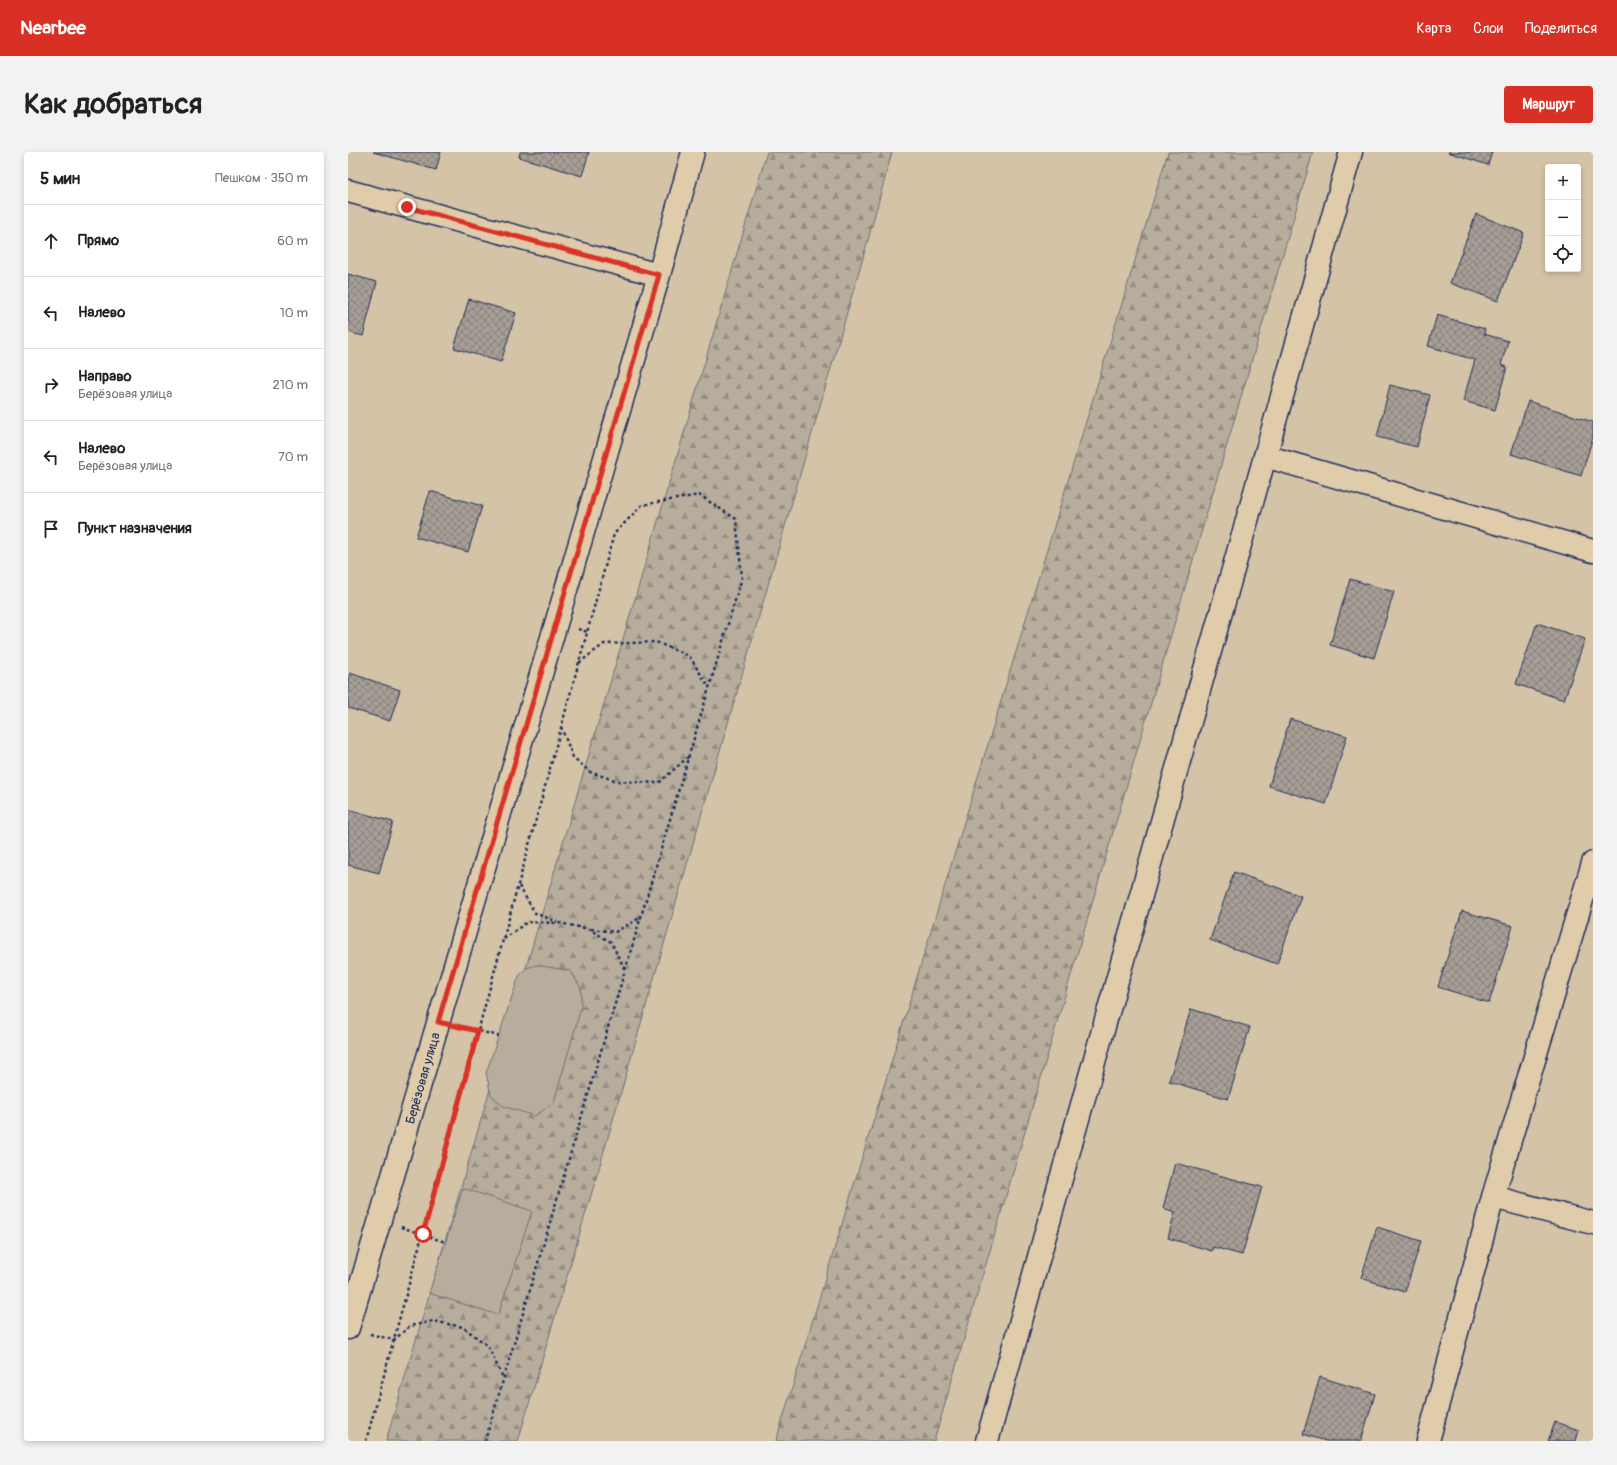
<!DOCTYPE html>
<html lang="ru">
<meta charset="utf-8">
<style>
:root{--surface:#fff;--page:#f2f2f2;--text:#222;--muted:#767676;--line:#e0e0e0;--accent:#d93025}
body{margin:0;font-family:Pangolin,sans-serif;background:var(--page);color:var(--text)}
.controls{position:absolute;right:12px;top:12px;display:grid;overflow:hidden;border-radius:4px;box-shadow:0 2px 6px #0003}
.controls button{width:36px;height:36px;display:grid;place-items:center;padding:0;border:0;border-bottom:1px solid var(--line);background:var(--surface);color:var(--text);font:20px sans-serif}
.stop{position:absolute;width:12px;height:12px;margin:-9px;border:3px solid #d93025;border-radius:50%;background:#fff}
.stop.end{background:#d93025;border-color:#fff;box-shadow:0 1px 4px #0008}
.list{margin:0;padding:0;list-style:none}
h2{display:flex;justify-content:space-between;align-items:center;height:52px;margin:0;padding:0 16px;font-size:17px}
h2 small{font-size:13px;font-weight:400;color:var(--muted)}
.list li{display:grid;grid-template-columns:26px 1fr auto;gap:12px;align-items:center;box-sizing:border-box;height:72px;padding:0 16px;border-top:1px solid var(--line)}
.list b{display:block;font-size:15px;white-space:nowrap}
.list p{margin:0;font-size:13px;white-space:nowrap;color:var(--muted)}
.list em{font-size:13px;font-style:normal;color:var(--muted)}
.icon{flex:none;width:22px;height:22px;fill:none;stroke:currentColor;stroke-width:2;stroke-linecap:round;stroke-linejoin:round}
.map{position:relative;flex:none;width:1245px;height:1289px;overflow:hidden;border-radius:4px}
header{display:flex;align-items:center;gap:24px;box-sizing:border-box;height:56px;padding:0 20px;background:var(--accent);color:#fff}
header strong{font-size:19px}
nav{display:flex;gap:22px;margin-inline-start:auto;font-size:14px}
.intro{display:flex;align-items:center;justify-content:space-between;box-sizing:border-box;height:96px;padding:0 24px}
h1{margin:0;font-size:28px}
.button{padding:10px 18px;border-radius:4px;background:var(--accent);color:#fff;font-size:14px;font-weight:700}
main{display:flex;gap:24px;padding:0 24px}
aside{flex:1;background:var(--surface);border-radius:4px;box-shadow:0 2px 6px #0003}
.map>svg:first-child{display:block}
</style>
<header>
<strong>Nearbee</strong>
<nav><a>Карта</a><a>Слои</a><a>Поделиться</a></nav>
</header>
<div class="intro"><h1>Как добраться</h1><a class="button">Маршрут</a></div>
<main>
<aside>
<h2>5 мин<small>Пешком · 350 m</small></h2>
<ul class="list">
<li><svg class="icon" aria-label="ahead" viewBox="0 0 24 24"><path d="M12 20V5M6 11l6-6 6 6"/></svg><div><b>Прямо</b></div><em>60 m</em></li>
<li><svg class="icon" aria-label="left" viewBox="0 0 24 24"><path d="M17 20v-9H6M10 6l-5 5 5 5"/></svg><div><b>Налево</b></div><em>10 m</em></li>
<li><svg class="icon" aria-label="right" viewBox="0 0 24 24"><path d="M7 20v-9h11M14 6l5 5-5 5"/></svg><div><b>Направо</b><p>Берёзовая улица</p></div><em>210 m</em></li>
<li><svg class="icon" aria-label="left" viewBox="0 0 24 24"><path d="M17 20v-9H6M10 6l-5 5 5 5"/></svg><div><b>Налево</b><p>Берёзовая улица</p></div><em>70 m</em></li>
<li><svg class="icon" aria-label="arrive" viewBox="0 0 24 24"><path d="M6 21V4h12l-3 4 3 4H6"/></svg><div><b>Пункт назначения</b></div></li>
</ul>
</aside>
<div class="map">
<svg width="1245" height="1289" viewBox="0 0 1245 1289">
<defs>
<pattern id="forest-firs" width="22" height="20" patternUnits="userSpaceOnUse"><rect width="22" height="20" fill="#b8ad9c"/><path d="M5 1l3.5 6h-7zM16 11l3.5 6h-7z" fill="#958d82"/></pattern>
<pattern id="building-cross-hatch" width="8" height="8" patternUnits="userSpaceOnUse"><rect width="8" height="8" fill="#a79e95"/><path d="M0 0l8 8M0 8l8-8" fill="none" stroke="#87817d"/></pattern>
</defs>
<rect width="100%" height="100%" fill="#d4c3a6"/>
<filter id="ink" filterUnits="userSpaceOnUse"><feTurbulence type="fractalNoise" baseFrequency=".025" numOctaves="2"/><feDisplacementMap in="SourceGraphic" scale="8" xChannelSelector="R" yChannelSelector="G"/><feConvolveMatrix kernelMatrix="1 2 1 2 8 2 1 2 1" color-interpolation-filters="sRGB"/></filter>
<g filter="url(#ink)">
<path fill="url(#forest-firs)" stroke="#6a6e7d" d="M419,0H544L520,88L249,1023L170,1289H38Z
M820,0H965L586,1289H428Z"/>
<path fill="#b8ad9c" stroke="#6a6e7d" d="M189,813L223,819L233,836V856L206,950L187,964L155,954L143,943L138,921L171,824L178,816Z
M115,1036L184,1059L150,1163L81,1141Z"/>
<path fill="url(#building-cross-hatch)" stroke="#1b2f5e" d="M25,0H93L88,18Z
M172,0H241L234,24L171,5Z
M1100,0H1144L1140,13Z
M1128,62L1176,81L1150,149L1102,131Z
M0,122L29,130L15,184L0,180Z
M121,147L168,161L153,210L106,196Z
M1089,163L1137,177L1136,182L1160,189L1153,213L1159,215L1147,258L1115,249L1127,208L1080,194Z
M1042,233L1082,243L1069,295L1029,285Z
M1180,249L1245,270V285L1233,324L1163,302Z
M82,339L134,354L120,400L68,385Z
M1002,427L1046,440L1026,506L982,493Z
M1189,471L1237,487L1216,548L1168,532Z
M2,521L52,538L42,569L0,556V528Z
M942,567L999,584L978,652L921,634Z
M0,657L45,670L31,721L0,713Z
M886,720L953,744L929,812L862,788Z
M1114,759L1165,774L1141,851L1090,835Z
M843,857L902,875L880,947L821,929Z
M827,1011L914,1035L894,1103L865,1095L864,1099L820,1086L827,1060L815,1056Z
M1029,1075L1073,1089L1057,1140L1013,1126Z
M972,1225L1027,1242L1013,1289H978L955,1282Z
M1207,1270L1231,1278L1228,1289H1200Z"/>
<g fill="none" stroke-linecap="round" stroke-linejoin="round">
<g stroke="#1b2f5e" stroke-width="25">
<path id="minor" d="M0,39L311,123
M917,304L1245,399
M1145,1045L1245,1071
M0,1176L311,123L345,0
M639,1289L1003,0
M1080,1289L1145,1045L1245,711"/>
</g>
<path stroke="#1b2f5e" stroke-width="2.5" stroke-dasharray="3 3" stroke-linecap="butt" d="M230,477L240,480
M231,511L256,492L308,490L341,504L361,535
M213,575L225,605L242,620L269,629L311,631L341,604
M171,734L187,761L209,770
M243,777L267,780L292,766
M156,787L179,770L211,771L241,777L263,790L277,818
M114,875L151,884
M53,1075L97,1090
M22,1182L46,1188L62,1174L85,1169L115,1175L140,1194L155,1226
M18,1289L266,382L294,353L351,343L388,367L394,425L137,1289"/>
<use href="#minor" stroke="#e0ccab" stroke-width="22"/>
</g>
</g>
<g fill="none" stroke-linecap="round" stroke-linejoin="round" filter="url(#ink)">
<path stroke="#d93025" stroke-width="5" d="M59,55L311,123L90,870L130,879L75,1082"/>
</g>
<g text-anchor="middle" stroke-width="3.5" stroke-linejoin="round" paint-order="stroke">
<g font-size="13" fill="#1b2f5e" stroke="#e0ccab">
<text transform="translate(74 926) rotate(-74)" y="5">Берёзовая улица</text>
</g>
</g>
</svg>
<div class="controls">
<button>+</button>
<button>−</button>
<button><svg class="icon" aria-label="locate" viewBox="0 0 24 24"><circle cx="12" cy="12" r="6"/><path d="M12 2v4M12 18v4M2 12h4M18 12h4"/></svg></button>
</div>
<div class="stop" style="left:75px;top:1082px"></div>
<div class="stop end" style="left:59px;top:55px"></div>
</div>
</main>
